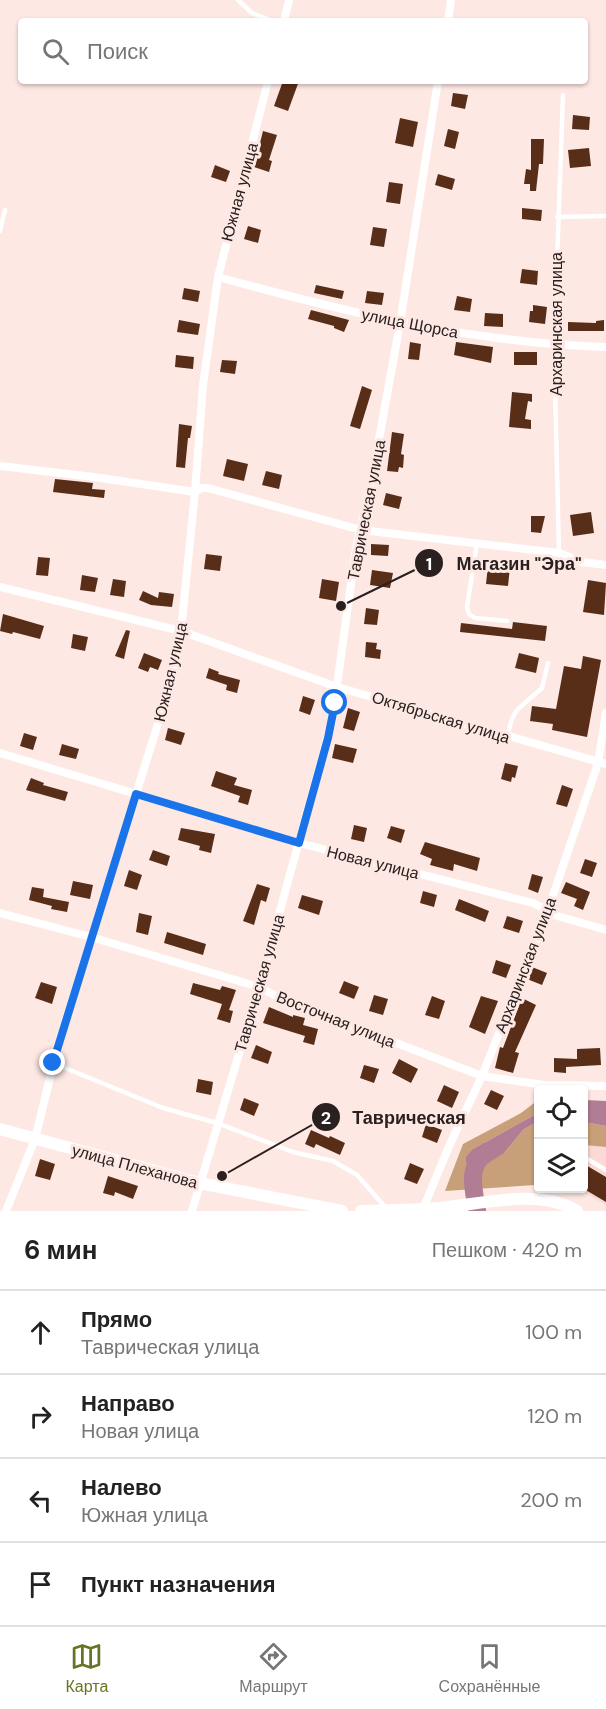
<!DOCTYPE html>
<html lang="ru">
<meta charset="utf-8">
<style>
:root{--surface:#fff;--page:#f6f6f6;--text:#222;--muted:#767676;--line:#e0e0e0;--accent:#667521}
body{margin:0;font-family:"DM Sans",sans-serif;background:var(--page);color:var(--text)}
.controls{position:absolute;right:18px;bottom:18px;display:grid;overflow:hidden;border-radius:6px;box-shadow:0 2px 4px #0004}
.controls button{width:54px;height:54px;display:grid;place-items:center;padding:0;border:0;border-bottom:2px solid var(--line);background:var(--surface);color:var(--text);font:30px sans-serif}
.stop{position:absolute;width:18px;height:18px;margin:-14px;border:4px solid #1a73e8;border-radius:50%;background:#fff}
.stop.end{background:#1a73e8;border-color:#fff;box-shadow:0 2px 6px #0008}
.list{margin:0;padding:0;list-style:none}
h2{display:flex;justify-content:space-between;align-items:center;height:78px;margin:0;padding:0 24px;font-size:26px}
h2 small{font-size:20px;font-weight:400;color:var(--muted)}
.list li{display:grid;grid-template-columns:39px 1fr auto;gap:18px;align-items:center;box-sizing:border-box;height:84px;padding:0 24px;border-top:2px solid var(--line)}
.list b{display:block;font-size:22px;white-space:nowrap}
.list p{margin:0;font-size:20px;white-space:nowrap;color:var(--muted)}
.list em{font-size:20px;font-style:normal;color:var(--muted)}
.icon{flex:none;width:33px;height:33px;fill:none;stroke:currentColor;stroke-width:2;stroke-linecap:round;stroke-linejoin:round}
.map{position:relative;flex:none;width:606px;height:1211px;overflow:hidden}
.search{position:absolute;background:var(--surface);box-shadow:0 2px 4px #0004;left:18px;right:18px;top:18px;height:66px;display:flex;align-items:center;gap:15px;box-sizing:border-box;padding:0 21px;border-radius:6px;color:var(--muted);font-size:22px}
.sheet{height:414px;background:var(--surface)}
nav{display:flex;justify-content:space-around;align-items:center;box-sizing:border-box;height:84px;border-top:2px solid var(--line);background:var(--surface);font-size:16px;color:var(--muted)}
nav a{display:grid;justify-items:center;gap:3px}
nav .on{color:var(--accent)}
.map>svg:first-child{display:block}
</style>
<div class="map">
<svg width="606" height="1211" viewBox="0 0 606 1211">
<rect width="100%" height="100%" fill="#fde8e4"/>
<path fill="#fbd9d4" d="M584,1145L606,1147V1205L578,1189L584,1188Z"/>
<path fill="#c79f79" d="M538,1100V1113L473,1149L504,1153L523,1130L538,1121V1167L535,1185L445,1191L463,1144L521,1113Z
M584,1122L606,1126V1147L584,1145Z"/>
<path fill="#b17d94" d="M584,1100L606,1101V1126L584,1122Z
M538,1113V1121L523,1130L504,1153L477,1170L472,1171L466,1162V1157L473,1149Z"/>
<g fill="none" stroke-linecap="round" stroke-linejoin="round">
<path stroke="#b17d94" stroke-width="18" d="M477,1211C474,1188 466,1169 486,1152"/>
</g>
<path fill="#592e19" d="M283,81H299L288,111L274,106Z
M453,93L468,95L465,109L451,106Z
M573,115L590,117L589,130L572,129Z
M400,118L418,122L413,147L395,143Z
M448,129L459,132L455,149L444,146Z
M263,131L277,135L269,160L272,161L269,172L254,167Z
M531,139H544L543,164H539L536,191H530V184H524L526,169L531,170Z
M589,148L591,166L570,168L568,150Z
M215,165L230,171L226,182L211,177Z
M438,174L455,179L452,190L435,185Z
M389,182L403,184L400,204L386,202Z
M522,208L542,210L541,221L522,219Z
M248,226L261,230L258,243L244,239Z
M373,227L387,229L384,247L370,245Z
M522,269L538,271L537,285L520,283Z
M316,285L344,291L342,299L314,293Z
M184,288L200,291L198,302L182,299Z
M367,291L384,293L382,305L365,303Z
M457,296L472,299L470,312L454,310Z
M533,305L547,307L545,324L529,322L530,311H533Z
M311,310L349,320L344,332L334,328V326L308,319Z
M485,313L503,314V327L484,326Z
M179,320L200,324L198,335L177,332Z
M604,320V331H568V322L596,323V321Z
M410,342L421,344L419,360L408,359Z
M456,342L493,347L491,363L454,355Z
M514,352H537V365H514Z
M176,355L194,357L193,369L175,367Z
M222,360L237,361L235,374L220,372Z
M362,386L372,390L360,429L350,426Z
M512,392L532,394V402L528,401L525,419L531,420V429L509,427Z
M179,424L192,426L190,438H188L185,468L176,467Z
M392,432L404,434L401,454L404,455L403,468L399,467L398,472L387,471Z
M227,459L248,464L244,481L223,476Z
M266,471L282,475L279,489L262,485Z
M55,479L93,483L92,489L105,490L104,498L53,492Z
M386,493L402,497L399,509L383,505Z
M591,512L594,533L573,536L570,515Z
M531,516H545L541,533L531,532Z
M371,544L389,545L388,556L371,555Z
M206,554L222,556L220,571L204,569Z
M38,557L50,558L48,576L36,575Z
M488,565L510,567L508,586L486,584Z
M372,570L393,573L390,588L370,585Z
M82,575L98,578L95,592L80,590Z
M113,579L126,581L124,597L110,595Z
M322,579L339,582L336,601L319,598Z
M588,580L606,583L604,615L583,612Z
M143,591L158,598L159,592L174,594L172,607L151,605L139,600Z
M366,608L379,610L377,625L364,624Z
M3,614L44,626L40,639L13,632L12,634L0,631Z
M513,622L547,626L545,641L460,632L461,623L512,629Z
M126,630L130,631L124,659L115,656Z
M73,634L88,637L85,651L71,648Z
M366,642L377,643L376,649L381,650L380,659L365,657Z
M144,653L162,660L158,670L150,667L148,672L138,668Z
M519,653L539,658L536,673L515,668Z
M583,656L601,660L587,737L552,730L553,724L530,721L532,706L556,709L564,666L581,669Z
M209,668L219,672L218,674L240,680L237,693L226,690L227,685L206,678Z
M303,696L315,700L310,715L299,711Z
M348,708L360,712L354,731L343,728Z
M168,728L185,733L181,745L165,740Z
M24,733L37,737L33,750L20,746Z
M62,744L79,749L76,759L59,755Z
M335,744L357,749L353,763L332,758Z
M505,763L518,766L515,778L512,777L511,782L501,779Z
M216,771L237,778L234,785L252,790L248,805L238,802L240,796L211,786Z
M31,778L44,783L43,785L68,792L65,801L26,790Z
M562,785L573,789L567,807L556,804Z
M354,825L367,828L364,842L351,839Z
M391,826L405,830L401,843L387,838Z
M181,828L215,834L211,853L199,850L200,846L178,840Z
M425,842L480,858L477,871L454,864L453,871L430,865L432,859L420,854Z
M153,850L170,856L167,866L149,860Z
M585,859L597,863L592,877L580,873Z
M129,870L142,875L137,890L124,886Z
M532,874L543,877L538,893L528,889Z
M73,881L93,885L90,899L70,895Z
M566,882L590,892L583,910L574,906L577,899L561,893Z
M257,884L270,888L266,902L261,900L254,925L243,921Z
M32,887L44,889L43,897L69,902L67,912L51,909L52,906L29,900Z
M423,891L437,895L434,907L420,903Z
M302,895L323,901L319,915L298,908Z
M459,899L489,911L485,922L455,910Z
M139,913L152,916L148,935L136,932Z
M507,916L523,921L519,933L503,928Z
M167,932L206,944L203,955L164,943Z
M496,960L511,965L506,978L492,973Z
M532,967L547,973L542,985L527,979Z
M344,981L359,987L354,999L339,993Z
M41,982L57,987L52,1004L35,998Z
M193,983L220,990L222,986L236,990L229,1010L233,1011L230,1023L217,1019L222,1004L190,994Z
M374,995L388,999L383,1015L369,1011Z
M432,996L445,1001L439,1019L425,1015Z
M481,996L498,1001L485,1034L469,1027Z
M522,998L536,1005L515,1052L519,1053L513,1073L495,1068L500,1047L503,1048Z
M269,1007L293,1017V1015L305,1018L303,1025L318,1029L314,1045L303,1042L305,1036L263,1023Z
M256,1045L272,1052L268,1064L251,1058Z
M600,1048L601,1065L566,1067V1073L554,1072V1058L577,1059V1049Z
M399,1059L418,1069L411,1083L392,1073Z
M364,1065L379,1069L374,1083L360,1078Z
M198,1079L213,1082L211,1095L196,1092Z
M444,1085L459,1092L452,1108L437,1101Z
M491,1090L504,1096L497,1110L484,1104Z
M244,1098L259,1104L254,1116L240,1110Z
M426,1124L442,1130L437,1143L422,1137Z
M311,1130L329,1138L330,1136L345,1143L340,1155L316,1144L314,1148L305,1144Z
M40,1159L55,1164L50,1180L35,1176Z
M410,1163L424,1169L417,1184L404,1179Z
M584,1164L606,1177V1202L584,1189Z
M108,1176L138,1186L133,1199L115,1192L114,1196L103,1193Z"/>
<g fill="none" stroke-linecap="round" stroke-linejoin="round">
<path stroke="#fff" stroke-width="4.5" d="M238,0L252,13L272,21
M557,217L606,216
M0,231L5,210
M477,543L467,607L469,614L475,618L507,621
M559,553L554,345L563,95
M507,737L512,719L517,710L542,688L548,663
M53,1063L163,1108L217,1123L293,1152L333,1161L357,1175L386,1208
M584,1157L606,1170"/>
<path stroke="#fff" stroke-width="8" d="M284,21L289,0
M448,21L451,0
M218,277C345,312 473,343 606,347
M0,466L94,477L195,492L202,488H208L361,530L559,553L582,562L606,565
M0,587L181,631L337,687L606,764
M0,753L299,843L533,903L541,907L547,913L606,930
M0,913L91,937L259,987L282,999L482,1076L544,1085L606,1086
M423,1209L450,1144L482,1076L547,913L598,763L606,713
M6,1211L35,1139L58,1045L170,685L181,631L195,492L203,385L218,277L268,81
M192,1211L259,987L332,721L356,548L372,478L400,323L438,81"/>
<path stroke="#fff" stroke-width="12" d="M0,1129L199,1183L342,1211
M361,1211C388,1210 414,1210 440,1208C482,1204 539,1188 577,1211"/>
</g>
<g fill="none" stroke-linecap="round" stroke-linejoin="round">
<path stroke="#1a73e8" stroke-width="8" d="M53,1063L136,794L299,843L328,738L335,703"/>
</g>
<g text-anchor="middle" stroke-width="6" stroke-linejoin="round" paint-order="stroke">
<g font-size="16" fill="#29201f" stroke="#fde8e4">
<text transform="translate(239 192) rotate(-75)" y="6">Южная улица</text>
<text transform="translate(410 323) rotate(11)" y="6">улица Щорса</text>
<text transform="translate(556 324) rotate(-90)" y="6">Архаринская улица</text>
<text transform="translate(366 510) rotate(-79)" y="6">Таврическая улица</text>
<text transform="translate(170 672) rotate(-77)" y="6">Южная улица</text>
<text transform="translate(441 717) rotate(17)" y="6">Октябрьская улица</text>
<text transform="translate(373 862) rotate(14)" y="6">Новая улица</text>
<text transform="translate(525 965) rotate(-69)" y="6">Архаринская улица</text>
<text transform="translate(259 983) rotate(-74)" y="6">Таврическая улица</text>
<text transform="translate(336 1019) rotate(22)" y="6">Восточная улица</text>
<text transform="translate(135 1166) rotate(15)" y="6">улица Плеханова</text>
</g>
</g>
<path fill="none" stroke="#29201f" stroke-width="2" d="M341 606L429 563M222 1176L326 1117"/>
<g fill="#29201f" stroke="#fde8e4" stroke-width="2">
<circle cx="341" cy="606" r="6"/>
<circle cx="222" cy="1176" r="6"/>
<circle cx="429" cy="563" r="15"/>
<circle cx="326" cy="1117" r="15"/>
</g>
<g font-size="18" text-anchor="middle" font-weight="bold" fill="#fff">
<text x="429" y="570">1</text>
<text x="326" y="1124">2</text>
</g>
<g font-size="18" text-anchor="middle" font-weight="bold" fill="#29201f" stroke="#fde8e4" stroke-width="6" stroke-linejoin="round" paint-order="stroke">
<text x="519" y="570">Магазин "Эра"</text>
<text x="409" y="1124">Таврическая</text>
</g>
</svg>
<div class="controls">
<button><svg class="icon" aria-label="locate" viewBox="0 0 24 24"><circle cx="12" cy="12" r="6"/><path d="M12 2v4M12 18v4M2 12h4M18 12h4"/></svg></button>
<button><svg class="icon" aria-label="layers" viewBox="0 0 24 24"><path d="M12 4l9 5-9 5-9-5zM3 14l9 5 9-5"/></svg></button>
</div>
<div class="stop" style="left:335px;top:703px"></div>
<div class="stop end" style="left:53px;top:1063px"></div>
<div class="search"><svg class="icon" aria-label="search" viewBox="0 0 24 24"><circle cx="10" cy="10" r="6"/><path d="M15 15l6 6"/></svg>Поиск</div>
</div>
<section class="sheet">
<h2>6 мин<small>Пешком · 420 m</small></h2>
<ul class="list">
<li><svg class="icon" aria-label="ahead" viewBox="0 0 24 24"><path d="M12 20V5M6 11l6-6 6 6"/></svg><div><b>Прямо</b><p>Таврическая улица</p></div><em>100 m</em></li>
<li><svg class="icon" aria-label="right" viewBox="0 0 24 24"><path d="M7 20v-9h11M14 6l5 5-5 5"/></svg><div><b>Направо</b><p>Новая улица</p></div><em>120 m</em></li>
<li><svg class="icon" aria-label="left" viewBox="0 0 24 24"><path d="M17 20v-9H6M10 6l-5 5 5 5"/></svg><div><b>Налево</b><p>Южная улица</p></div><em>200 m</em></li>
<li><svg class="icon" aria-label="arrive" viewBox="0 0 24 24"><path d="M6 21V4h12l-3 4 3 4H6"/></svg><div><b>Пункт назначения</b></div></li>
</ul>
</section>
<nav>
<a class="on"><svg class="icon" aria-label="map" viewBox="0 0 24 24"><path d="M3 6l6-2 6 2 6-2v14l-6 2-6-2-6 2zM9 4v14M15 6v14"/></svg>Карта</a>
<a><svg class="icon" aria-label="directions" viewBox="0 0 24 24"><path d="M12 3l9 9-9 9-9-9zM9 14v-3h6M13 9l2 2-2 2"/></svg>Маршрут</a>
<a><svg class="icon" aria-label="saved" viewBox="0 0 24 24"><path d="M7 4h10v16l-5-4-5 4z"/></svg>Сохранённые</a>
</nav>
